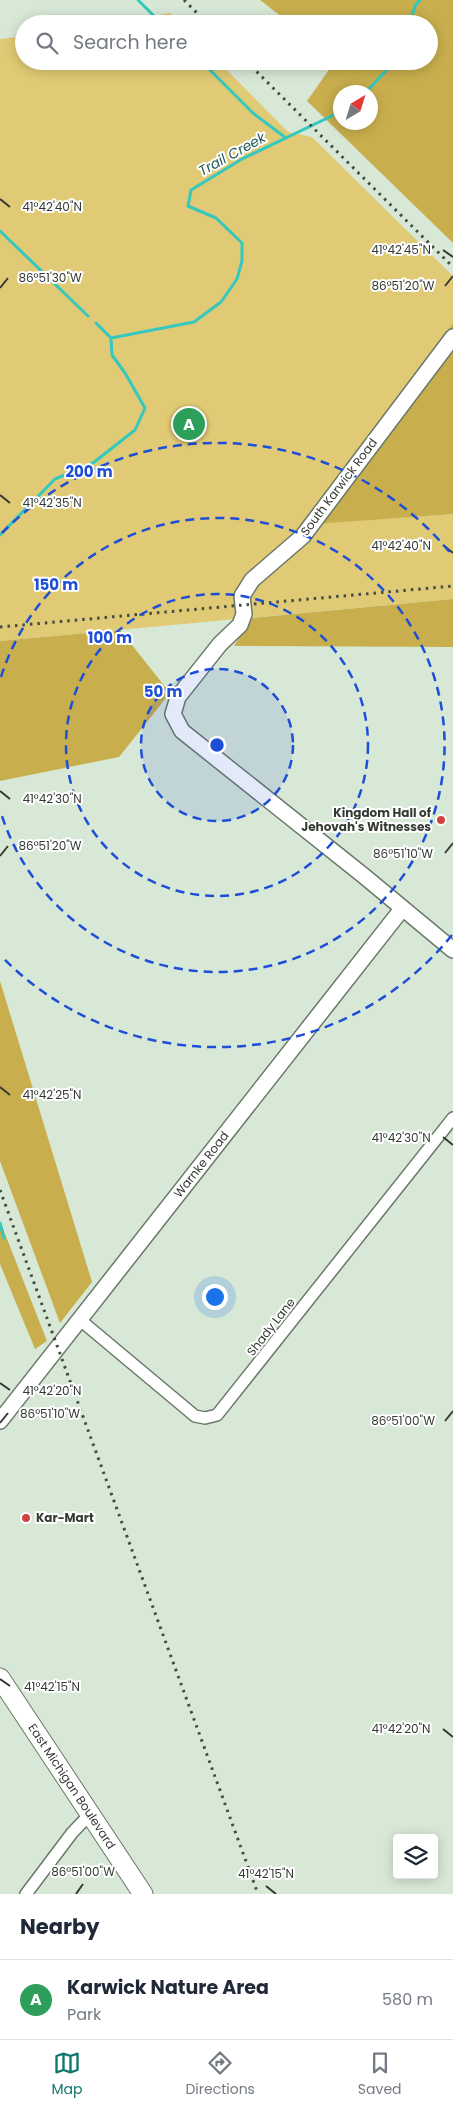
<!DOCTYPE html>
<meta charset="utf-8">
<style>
:root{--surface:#fff;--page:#f2f2f3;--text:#1f2937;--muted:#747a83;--line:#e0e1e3;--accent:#0f766e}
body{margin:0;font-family:Poppins,sans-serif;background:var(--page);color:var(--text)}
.controls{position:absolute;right:15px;bottom:15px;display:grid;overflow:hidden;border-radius:5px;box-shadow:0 2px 12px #0003}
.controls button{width:45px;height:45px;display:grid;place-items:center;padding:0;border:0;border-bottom:1px solid var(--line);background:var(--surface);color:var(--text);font:25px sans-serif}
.compass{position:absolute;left:333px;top:85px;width:45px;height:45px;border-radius:50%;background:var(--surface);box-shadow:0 2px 12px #0003;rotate:38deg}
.you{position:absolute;left:214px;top:1296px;width:18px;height:18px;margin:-12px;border:4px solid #fff;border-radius:50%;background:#1a73e8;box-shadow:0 0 0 8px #1a73e833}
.badge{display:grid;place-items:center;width:32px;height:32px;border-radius:50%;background:var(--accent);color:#fff;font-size:16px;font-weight:700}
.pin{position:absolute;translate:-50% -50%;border:2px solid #fff;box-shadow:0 1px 5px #0006}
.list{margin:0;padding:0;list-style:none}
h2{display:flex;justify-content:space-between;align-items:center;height:65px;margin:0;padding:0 20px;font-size:21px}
h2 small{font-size:16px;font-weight:400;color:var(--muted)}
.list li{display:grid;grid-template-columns:32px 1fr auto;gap:15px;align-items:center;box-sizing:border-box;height:80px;padding:0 20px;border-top:1px solid var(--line)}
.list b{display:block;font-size:19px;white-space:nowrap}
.list p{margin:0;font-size:16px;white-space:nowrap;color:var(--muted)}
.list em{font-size:16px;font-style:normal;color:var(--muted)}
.icon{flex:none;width:28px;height:28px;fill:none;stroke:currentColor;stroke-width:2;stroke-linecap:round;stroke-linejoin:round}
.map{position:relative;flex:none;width:453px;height:1894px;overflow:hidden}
.search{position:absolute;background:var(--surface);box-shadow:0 2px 12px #0003;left:15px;right:15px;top:15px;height:55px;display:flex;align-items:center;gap:12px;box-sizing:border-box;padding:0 18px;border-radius:28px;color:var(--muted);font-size:19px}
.sheet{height:145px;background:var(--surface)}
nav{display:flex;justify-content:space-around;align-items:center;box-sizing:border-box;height:70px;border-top:1px solid var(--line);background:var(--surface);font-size:14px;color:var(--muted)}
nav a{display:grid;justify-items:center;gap:2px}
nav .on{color:var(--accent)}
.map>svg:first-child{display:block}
</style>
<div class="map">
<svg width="453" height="1894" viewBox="0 0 453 1894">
<rect width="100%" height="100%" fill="#d8e8d6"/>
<path fill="#e1ca75" d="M170,13L181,24H101Z
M24,36V61H218L288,132L312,137L453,276V323L303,524L453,514V599L0,641V39Z"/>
<path fill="#c8ae4d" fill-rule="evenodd" d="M260,0H453V243L307,101L335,61H429V24H291ZM370,92V122H340V92Z
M453,323V514L302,525Z
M453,599V647L234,646L252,618Z
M120,630L170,693L119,757L0,781V641Z
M0,981L92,1282L60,1323L0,1161Z
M0,1221L47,1341L35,1349L0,1264Z"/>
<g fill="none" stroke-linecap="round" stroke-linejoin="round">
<path stroke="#34c8bf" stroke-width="3" d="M138,0L162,24
M409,24L416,4L420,0
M201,61L253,113L286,138
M366,92L395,61
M0,231L88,316
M96,323L111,338
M0,535L55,479L93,463L135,430L145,408L125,373L112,355L111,338L194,322L221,302L237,279L242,261V243L216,218L188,206L191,190L242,159L340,112
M0,1223L4,1238"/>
<g stroke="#6a7868" stroke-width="14">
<path id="minor" d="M79,1319L195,1416L205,1418L217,1415L453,1118
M26,1894L72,1833L90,1814"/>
</g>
<g stroke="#6a7868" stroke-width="18">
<g id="tertiary">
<path d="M453,337L303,536L252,580L242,596L244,614L240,625L220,644L178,697L173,714L182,731L364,876L453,950"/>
<path id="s1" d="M0,1421L402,909"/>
</g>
</g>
<g stroke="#6a7868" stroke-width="21">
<g id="primary">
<path id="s2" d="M0,1678L143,1894"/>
</g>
</g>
<use href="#minor" stroke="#fff" stroke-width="11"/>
<use href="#tertiary" stroke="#fff" stroke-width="15"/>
<use href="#primary" stroke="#fff" stroke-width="19"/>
<path stroke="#444c43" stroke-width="3" stroke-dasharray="2.5 5" stroke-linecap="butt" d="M184,0L208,24
M246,61L453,267
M0,627L453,586
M0,1190L258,1894"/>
</g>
<path fill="none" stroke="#343a33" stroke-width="2" d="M0,199L10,207M443,250L453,257M445,286L453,276M0,288L8,278M0,495L10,503M443,545L453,553M0,791L10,799M445,853L453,843M0,856L8,846M0,1087L10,1095M443,1137L453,1145M0,1383L10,1390M445,1421L453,1411M0,1423L8,1413M0,1679L10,1686M443,1729L453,1737M266,1886L276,1894M76,1894L83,1884"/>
<circle cx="217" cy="745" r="76" fill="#1d4ed8" fill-opacity=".12"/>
<g fill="none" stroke="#1d4ed8" stroke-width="2.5" stroke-dasharray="9 6">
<circle cx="217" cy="745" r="76"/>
<circle cx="217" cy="745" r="151"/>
<path d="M1 677A227 227 0 1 1 1 813"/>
<path d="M452 935A302 302 0 0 1 2 957M2 533A302 302 0 0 1 452 555"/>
</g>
<g fill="#d14243" stroke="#fff" stroke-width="2">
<circle cx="441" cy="820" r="5"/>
<circle cx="26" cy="1518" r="5"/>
</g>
<g text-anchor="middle" stroke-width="4" stroke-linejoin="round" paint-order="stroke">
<g font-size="12" fill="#343a33" stroke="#fff">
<text transform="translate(339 487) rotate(-53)" y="4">South Karwick Road</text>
<text dy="4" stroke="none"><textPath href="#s1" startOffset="326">Warnke Road</textPath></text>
<text transform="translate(271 1327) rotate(-52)" y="4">Shady Lane</text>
<text dy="4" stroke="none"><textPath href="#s2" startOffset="130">East Michigan Boulevard</textPath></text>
</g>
<g font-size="12" font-weight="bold" fill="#343a33" stroke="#fff" text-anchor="end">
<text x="431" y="817">Kingdom Hall of<tspan x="431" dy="14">Jehovah's Witnesses</tspan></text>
<text x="36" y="1522" text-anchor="start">Kar-Mart</text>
</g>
<g font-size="14" font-style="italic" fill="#215b57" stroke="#fff">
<text transform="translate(232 154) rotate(-29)" y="5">Trail Creek</text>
</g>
</g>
<g font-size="12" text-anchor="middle" fill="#343a33" stroke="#fff" stroke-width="4" stroke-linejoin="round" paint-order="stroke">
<text x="52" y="211">41°42'40"N</text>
<text x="401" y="254">41°42'45"N</text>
<text x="50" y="282">86°51'30"W</text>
<text x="403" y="290">86°51'20"W</text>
<text x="52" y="507">41°42'35"N</text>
<text x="401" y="550">41°42'40"N</text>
<text x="52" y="803">41°42'30"N</text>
<text x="50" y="850">86°51'20"W</text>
<text x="403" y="858">86°51'10"W</text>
<text x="52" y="1099">41°42'25"N</text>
<text x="401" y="1142">41°42'30"N</text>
<text x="52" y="1395">41°42'20"N</text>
<text x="50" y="1418">86°51'10"W</text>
<text x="403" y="1425">86°51'00"W</text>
<text x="52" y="1691">41°42'15"N</text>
<text x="401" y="1733">41°42'20"N</text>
<text x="83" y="1876">86°51'00"W</text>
<text x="266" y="1878">41°42'15"N</text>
</g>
<circle cx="217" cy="745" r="8" fill="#1d4ed8" stroke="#fff" stroke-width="2.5"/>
<g font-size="15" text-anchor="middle" font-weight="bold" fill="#1d4ed8" stroke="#fff" stroke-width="4" stroke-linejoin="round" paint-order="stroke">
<text x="89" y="477">200 m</text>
<text x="56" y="590">150 m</text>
<text x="110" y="643">100 m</text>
<text x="163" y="697">50 m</text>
</g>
</svg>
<div class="controls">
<button><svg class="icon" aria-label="layers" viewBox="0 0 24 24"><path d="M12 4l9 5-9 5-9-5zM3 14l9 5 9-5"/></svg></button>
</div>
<svg class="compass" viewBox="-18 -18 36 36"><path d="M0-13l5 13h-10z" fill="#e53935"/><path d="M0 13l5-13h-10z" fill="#747a83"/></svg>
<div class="you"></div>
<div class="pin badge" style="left:189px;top:424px;background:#2e9e5b">A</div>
<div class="search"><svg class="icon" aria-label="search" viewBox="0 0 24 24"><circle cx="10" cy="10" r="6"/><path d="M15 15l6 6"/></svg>Search here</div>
</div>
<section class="sheet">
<h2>Nearby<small></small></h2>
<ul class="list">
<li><span class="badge" style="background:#2e9e5b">A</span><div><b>Karwick Nature Area</b><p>Park</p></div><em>580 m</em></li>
</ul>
</section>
<nav>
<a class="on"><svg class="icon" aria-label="map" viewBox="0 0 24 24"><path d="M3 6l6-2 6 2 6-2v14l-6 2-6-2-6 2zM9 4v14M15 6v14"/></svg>Map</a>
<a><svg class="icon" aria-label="directions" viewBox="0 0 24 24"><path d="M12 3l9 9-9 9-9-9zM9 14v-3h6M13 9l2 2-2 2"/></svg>Directions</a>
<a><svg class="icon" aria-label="saved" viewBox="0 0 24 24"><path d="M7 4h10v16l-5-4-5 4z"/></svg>Saved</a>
</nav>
